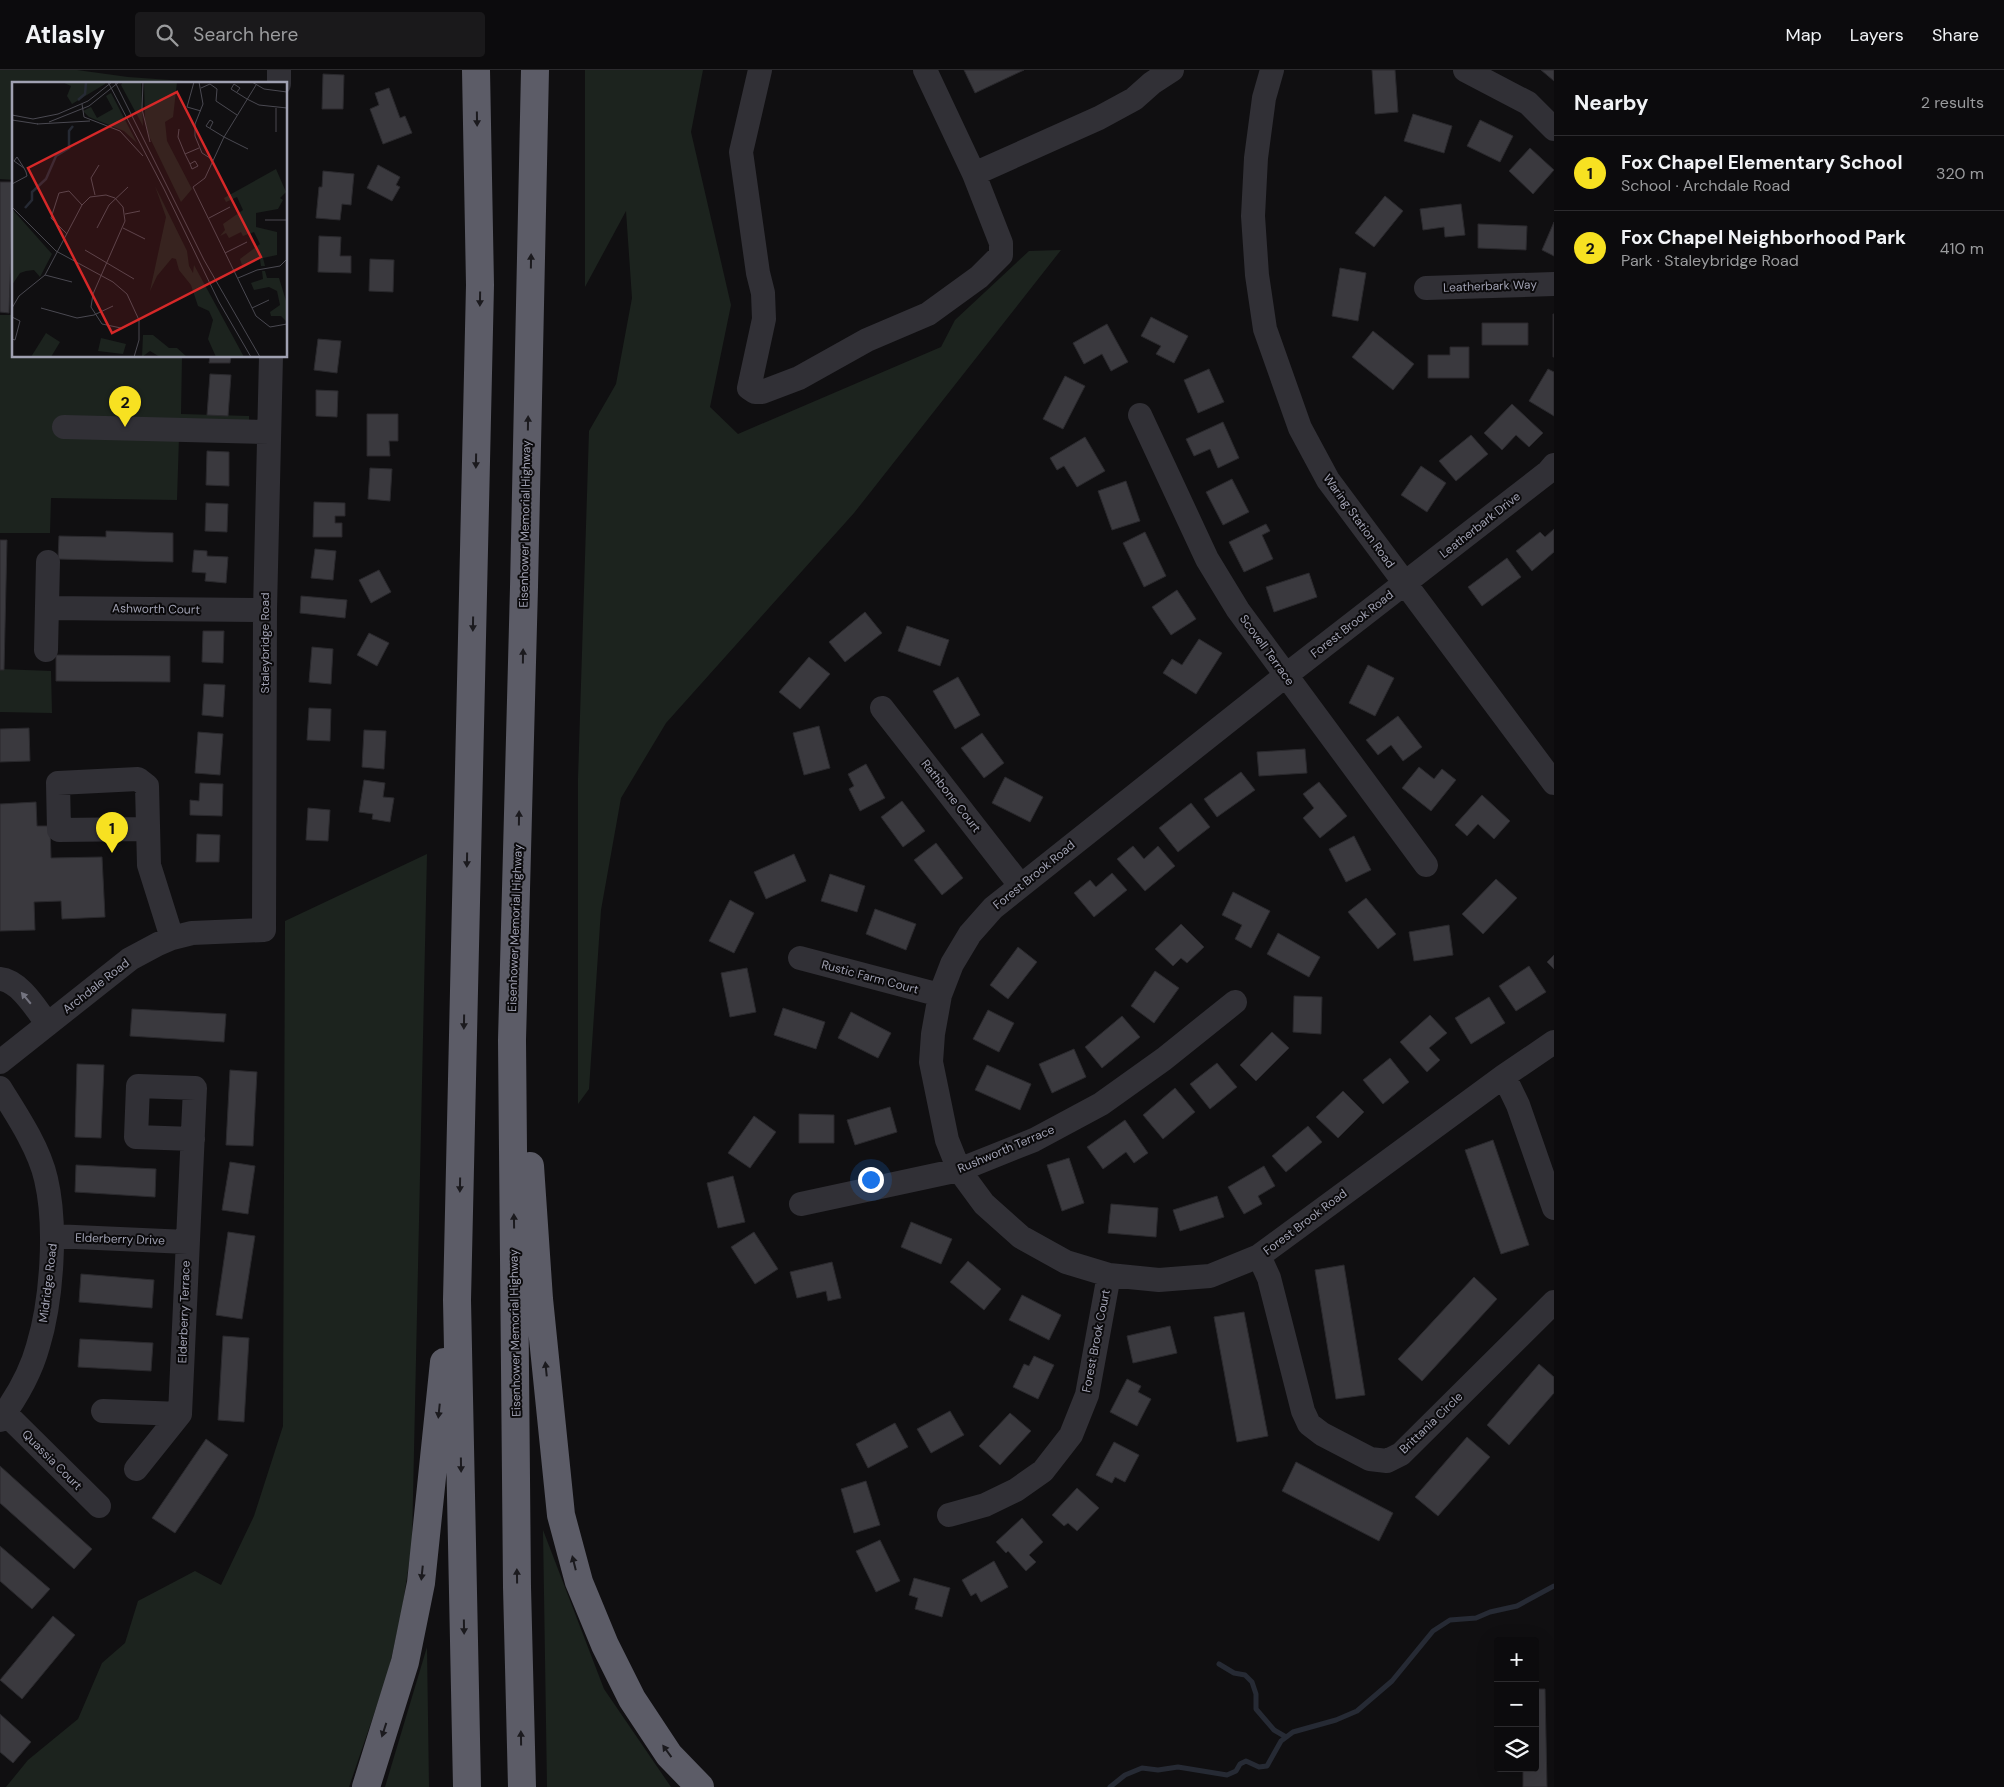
<!DOCTYPE html>
<meta charset="utf-8">
<style>
:root{--surface:#0c0b0d;--page:#1a191b;--text:#f1f3f6;--muted:#9a9b9d;--line:#2c2b2e;--accent:#f7e121}
body{margin:0;font-family:"DM Sans",sans-serif;background:var(--page);color:var(--text)}
.controls{position:absolute;right:15px;bottom:15px;display:grid;overflow:hidden;border-radius:5px;box-shadow:0 5px 20px #0002}
.controls button{width:45px;height:45px;display:grid;place-items:center;padding:0;border:0;border-bottom:1px solid var(--line);background:var(--surface);color:var(--text);font:25px sans-serif}
.you{position:absolute;left:870px;top:1109px;width:18px;height:18px;margin:-12px;border:4px solid #fff;border-radius:50%;background:#1a73e8;box-shadow:0 0 0 8px #1a73e833}
.badge{display:grid;place-items:center;width:32px;height:32px;border-radius:50%;background:var(--accent);color:#111;font-size:16px;font-weight:700}
.pin{position:absolute;translate:-50% -41px;filter:drop-shadow(0 1px 2px #0008)}
.pin::after{content:'';position:absolute;top:26px;width:18px;height:15px;background:inherit;clip-path:polygon(0 0,100% 0,50% 100%)}
.list{margin:0;padding:0;list-style:none}
h2{display:flex;justify-content:space-between;align-items:center;height:65px;margin:0;padding:0 20px;font-size:21px}
h2 small{font-size:16px;font-weight:400;color:var(--muted)}
.list li{display:grid;grid-template-columns:32px 1fr auto;gap:15px;align-items:center;box-sizing:border-box;height:75px;padding:0 20px;border-top:1px solid var(--line)}
.list b{display:block;font-size:19px;white-space:nowrap}
.list p{margin:0;font-size:16px;white-space:nowrap;color:var(--muted)}
.list em{font-size:16px;font-style:normal;color:var(--muted)}
.icon{flex:none;width:28px;height:28px;fill:none;stroke:currentColor;stroke-width:2;stroke-linecap:round;stroke-linejoin:round}
.map{position:relative;flex:none;width:1554px;height:1717px;overflow:hidden}
header{display:flex;align-items:center;gap:30px;box-sizing:border-box;height:70px;padding:0 25px;background:var(--surface);border-bottom:1px solid var(--line)}
header strong{font-size:24px}
nav{display:flex;gap:28px;margin-inline-start:auto;font-size:18px}
.search{width:350px;height:45px;background:var(--page);display:flex;align-items:center;gap:12px;box-sizing:border-box;padding:0 18px;border-radius:5px;color:var(--muted);font-size:19px}
main{display:flex}
aside{flex:1;background:var(--surface)}
.map>svg:first-child{display:block}
</style>
<header>
<strong>Atlasly</strong>
<div class="search"><svg class="icon" aria-label="search" viewBox="0 0 24 24"><circle cx="10" cy="10" r="6"/><path d="M15 15l6 6"/></svg>Search here</div>
<nav><a>Map</a><a>Layers</a><a>Share</a></nav>
</header>
<main>
<div class="map">
<svg width="1554" height="1717" viewBox="0 0 1554 1717">
<rect width="100%" height="100%" fill="#100f11"/>
<path fill="#1c231e" d="M0,0H77L128,7L184,11V14H14V110L0,109Z
M585,0H703L691,62L731,235L710,337L738,364L941,277L955,250L1029,181L1061,180L854,443L666,653L621,728L601,840L589,1019L578,1034V709L589,361L616,314L632,228L626,141L585,217Z
M0,245H14V286L182,287L181,344L249,346V368L179,367L177,430L51,428L50,463H0Z
M0,599L51,601L52,643L0,642Z
M427,784L412,1473L402,1540L388,1603L349,1717H6L28,1690L78,1649L102,1593L125,1573L138,1531L195,1501L221,1515L254,1446L283,1356L285,851Z
M543,1460L604,1619L671,1717H547Z
M427,1577L429,1717H385Z"/>
<g fill="none" stroke-linecap="round" stroke-linejoin="round">
<path stroke="#262a34" stroke-width="5" d="M1219,1594L1234,1603L1245,1605L1252,1612L1256,1624V1639L1274,1660L1286,1667
M1110,1717L1125,1705L1142,1698L1158,1700L1178,1697L1227,1705L1236,1701L1240,1694L1246,1691L1259,1697L1267,1696L1281,1671L1293,1662L1336,1650L1357,1641L1392,1611L1433,1561L1450,1550L1476,1548L1490,1542L1517,1536L1554,1516"/>
</g>
<path fill="#3a393e" stroke="#2a292d" d="M964,0H1024L975,23Z
M1372,0H1395L1398,42L1375,44Z
M1541,0H1554V11Z
M323,4L344,5L343,39H322Z
M389,18L400,48L405,46L412,63L383,74L370,39L379,35L375,23Z
M1413,44L1452,56L1444,83L1404,71Z
M1480,50L1513,66L1500,92L1467,76Z
M1530,78L1554,100L1533,124L1509,101Z
M378,95L400,107L396,115L400,117L392,131L367,118Z
M323,101L354,104L351,135L342,134L340,150L316,148L319,117H322Z
M0,112H13L9,243L0,242Z
M1385,126L1403,141L1374,177L1355,163Z
M1461,134L1465,165L1445,167L1444,157L1423,160L1420,139Z
M1554,152V186L1542,180Z
M1478,154L1527,156L1526,180L1478,178Z
M319,166L341,167L340,186H351V203L318,202Z
M370,189L394,190L393,222L369,221Z
M1340,198L1366,203L1358,251L1332,246Z
M1553,244H1554V287H1553Z
M1151,247L1188,266L1174,293L1156,284L1161,276L1141,266Z
M1482,253H1528V275H1482Z
M1107,254L1128,292L1111,301L1102,284L1084,294L1073,273Z
M1373,261L1414,294L1393,320L1352,287Z
M318,269L341,271L337,303L314,300Z
M1450,277H1469V308H1428V285H1450Z
M210,286H231L230,293H209Z
M1209,299L1224,332L1198,343L1184,310Z
M1548,299L1554,302V346L1529,331Z
M210,304L231,305L228,346L207,345Z
M1065,306L1085,316L1063,359L1043,349Z
M316,320L338,321L337,347L316,346Z
M1512,334L1543,363L1529,377L1516,365L1502,380L1484,363Z
M367,344H398V371H389L390,386H367Z
M1223,352L1239,388L1218,398L1210,379L1194,386L1186,369Z
M1471,365L1488,384L1456,411L1439,391Z
M1085,367L1105,401L1077,417L1064,396L1057,400L1050,388Z
M207,381L229,382V416L206,415Z
M1421,396L1446,413L1427,442L1401,425Z
M370,398L392,399L390,431L368,429Z
M1232,409L1249,442L1223,455L1206,422Z
M1126,411L1140,451L1112,460L1098,421Z
M314,432L345,433V446H335V453H342V467H313Z
M206,433L228,434L227,462L205,461Z
M1266,454L1270,461L1262,465L1273,489L1244,502L1229,472Z
M1554,459V482L1532,501L1516,481L1540,462L1545,467Z
M106,461L173,463V492L58,489L59,466L106,467Z
M1145,462L1166,506L1144,517L1123,473Z
M0,470H7L4,600H0Z
M315,479L336,481L333,510L311,508Z
M194,480L207,481V486L228,487L226,513L205,511L206,503L192,502Z
M1507,488L1521,507L1482,536L1468,517Z
M379,500L391,522L371,533L359,510Z
M1309,503L1317,527L1274,542L1266,517Z
M1177,520L1196,549L1171,565L1152,537Z
M301,526L347,530L345,548L300,543Z
M865,542L882,563L845,592L829,572Z
M907,556L949,570L940,596L898,581Z
M203,561H224L223,593L202,592Z
M369,563L389,573L377,596L357,585Z
M1199,569L1222,583L1196,624L1163,603L1172,589L1182,595Z
M312,577L333,579L331,614L309,612Z
M56,585L170,586V612L56,611Z
M809,587L830,604L800,639L779,622Z
M1368,595L1394,608L1375,646L1349,633Z
M958,607L980,645L955,659L933,621Z
M204,614L225,615L223,647L202,645Z
M309,638L331,639L330,671L307,670Z
M1398,646L1422,677L1403,691L1391,675L1378,685L1366,670Z
M819,656L830,698L804,705L793,663Z
M29,658L30,691L0,692V659Z
M364,660L386,661L384,699L362,697Z
M198,662L223,664L220,705L195,703Z
M982,663L1004,693L984,708L961,678Z
M1305,679L1307,703L1259,706L1257,682Z
M866,694L885,728L860,741L849,719L854,716L848,704Z
M1419,697L1434,709L1442,699L1456,710L1431,741L1402,718Z
M1241,702L1255,720L1217,747L1204,729Z
M1005,707L1043,727L1030,752L992,733Z
M364,710L385,713L383,727L394,728L390,752L372,749L373,744L359,742Z
M1319,712L1347,746L1320,768L1303,748L1314,738L1303,724Z
M200,713L223,714L222,746L190,745V730L199,731Z
M1482,725L1510,751L1494,769L1478,754L1467,766L1455,755Z
M902,731L925,761L903,777L881,747Z
M36,732L37,756H50L51,788L102,787L105,847L62,849L61,831L34,832L35,860L0,861V734Z
M1191,733L1210,757L1178,782L1159,758Z
M308,738L330,740L328,771L306,770Z
M197,764L220,765L219,792H196Z
M1354,766L1371,800L1346,812L1329,779Z
M936,773L963,808L942,825L914,790Z
M1133,776L1144,789L1158,776L1175,796L1145,821L1117,789Z
M794,784L806,811L766,829L754,802Z
M1112,803L1127,820L1094,847L1074,823L1090,810L1096,817Z
M830,804L865,816L857,842L821,831Z
M1496,809L1517,828L1483,864L1462,844Z
M1233,822L1270,841L1251,878L1235,869L1242,855L1222,845Z
M1366,828L1396,864L1378,879L1348,842Z
M730,830L754,843L734,883L709,871Z
M875,839L916,854L906,880L866,864Z
M1181,854L1204,877L1187,893L1181,888L1173,896L1155,879Z
M1449,855L1453,885L1414,891L1409,862Z
M1278,863L1320,887L1309,907L1267,884Z
M1018,877L1037,892L1008,929L990,915Z
M1554,885V899L1547,892Z
M1529,896L1546,922L1516,941L1499,916Z
M747,898L756,942L730,947L721,903Z
M1155,901L1179,918L1154,953L1131,936Z
M1294,926L1322,927L1321,964L1293,962Z
M1489,927L1505,953L1471,974L1455,948Z
M783,938L825,952L816,979L774,965Z
M132,939L226,944L224,972L130,966Z
M988,940L1014,953L999,982L973,969Z
M851,942L891,963L878,988L838,968Z
M1430,945L1447,963L1429,978L1440,990L1427,1002L1400,972Z
M1122,946L1140,967L1102,998L1085,977Z
M1272,962L1289,978L1256,1011L1240,995Z
M1074,979L1086,1007L1052,1023L1039,994Z
M1390,988L1409,1012L1383,1034L1363,1010Z
M1217,993L1237,1017L1210,1039L1190,1014Z
M77,994L104,995L101,1068L75,1067Z
M987,995L1031,1014L1020,1040L975,1020Z
M230,1000L257,1002L253,1076L226,1075Z
M1175,1018L1195,1042L1163,1069L1143,1045Z
M1343,1021L1364,1042L1338,1068L1316,1047Z
M890,1037L897,1062L855,1075L847,1050Z
M799,1044L834,1045V1073H799Z
M754,1046L776,1062L750,1098L728,1083Z
M1125,1050L1148,1083L1134,1093L1126,1082L1103,1099L1087,1077Z
M1308,1056L1322,1072L1286,1102L1272,1086Z
M1493,1070L1529,1175L1501,1184L1465,1080Z
M1069,1088L1084,1133L1062,1141L1047,1095Z
M230,1092L255,1096L248,1144L222,1140Z
M76,1095L156,1099L155,1127L75,1122Z
M1264,1096L1275,1116L1258,1126L1262,1134L1244,1144L1228,1117Z
M733,1106L745,1152L718,1158L707,1113Z
M1217,1126L1224,1147L1180,1161L1173,1140Z
M1111,1134L1158,1138L1156,1167L1108,1163Z
M911,1152L952,1169L941,1194L901,1177Z
M228,1162L255,1166L242,1249L216,1245Z
M754,1162L778,1199L755,1214L731,1177Z
M968,1191L1001,1219L984,1240L950,1212Z
M832,1192L841,1228L828,1231L826,1221L797,1228L790,1202Z
M1344,1195L1365,1325L1336,1329L1315,1200Z
M81,1204L154,1210L152,1238L79,1232Z
M1474,1207L1497,1229L1422,1311L1398,1289Z
M1022,1225L1061,1245L1049,1270L1009,1250Z
M1244,1242L1268,1366L1237,1372L1214,1247Z
M1170,1256L1177,1283L1133,1293L1127,1266Z
M223,1266L249,1268L244,1352L218,1350Z
M80,1269L153,1273L151,1301L78,1297Z
M1034,1286L1054,1295L1038,1329L1013,1317L1024,1294L1029,1296Z
M1539,1294L1554,1307V1323L1509,1375L1487,1355Z
M1127,1309L1141,1316L1138,1322L1151,1329L1137,1356L1110,1342Z
M950,1341L964,1365L931,1383L917,1359Z
M1010,1343L1031,1361L1000,1395L979,1376Z
M895,1353L908,1377L868,1398L856,1374Z
M1467,1367L1490,1387L1438,1446L1415,1427Z
M206,1369L228,1385L175,1463L152,1448Z
M1114,1372L1139,1385L1125,1412L1115,1407L1112,1413L1096,1405Z
M1296,1392L1393,1443L1379,1471L1282,1421Z
M0,1396L92,1479L74,1499L0,1433Z
M866,1411L880,1455L854,1463L841,1419Z
M1077,1418L1099,1438L1077,1461L1068,1453L1064,1456L1052,1445Z
M1022,1448L1043,1472L1029,1485L1036,1492L1026,1501L1008,1481L1006,1483L996,1472Z
M880,1470L900,1511L876,1522L856,1481Z
M0,1476L50,1519L32,1539L0,1511Z
M994,1491L1008,1517L981,1532L976,1523L971,1526L962,1510Z
M914,1508L950,1518L942,1547L915,1539L918,1528L909,1525Z
M53,1546L75,1565L22,1629L0,1610Z
M1535,1619H1545L1547,1717H1523V1698H1535Z
M0,1644L31,1672L13,1693L0,1682Z"/>
<g fill="none" stroke-linecap="round" stroke-linejoin="round">
<path stroke="#313036" stroke-width="24" d="M760,0L741,82L758,203L763,223L764,249L749,318L755,322H762L799,308L867,270L928,244L979,207L1001,185V173L974,104
M925,0L974,104L1099,48L1134,29L1152,13L1172,0
M1272,0L1264,28L1256,88L1253,146L1257,205L1265,259L1300,358L1328,410L1554,713
M1465,0L1528,33L1554,59
M279,14V0
M1426,218L1554,214
M1140,345L1207,489L1238,540L1426,795
M64,357L269,362
M1554,395L1548,402L1285,606L993,838L970,864L952,894L940,925L933,964L931,992L947,1070L959,1100L984,1134L1021,1167L1066,1192L1109,1205L1159,1210L1210,1206L1259,1186L1504,1006L1554,972
M47,538L265,540
M46,580L48,492
M882,638L1020,815
M148,759L59,760L58,713L138,709L147,716L149,795L172,868
M800,888L940,925
M0,909C20,911 36,939 47,953
M0,992L130,889L158,874L172,868L192,863L264,860L265,540L271,286
M1504,1006L1518,1035L1554,1138
M0,1018C17,1045 39,1078 46,1109C57,1156 52,1230 38,1276C31,1302 16,1328 0,1350
M801,1134L959,1100L1034,1070L1101,1034L1164,989L1235,932
M53,1166L187,1172
M1259,1186L1269,1208L1303,1341L1309,1354L1322,1364L1370,1389L1387,1391L1401,1384L1554,1232
M103,1341L180,1344
M5,1343L99,1436
M136,1399L180,1344L195,1018L138,1016L136,1067L193,1069
M949,1445L985,1435L1016,1420L1043,1401L1071,1365L1087,1325L1109,1205"/>
<path stroke="#5c5c67" stroke-width="28" d="M530,1096L539,1229L561,1445L579,1512L605,1575L632,1629L669,1685L700,1717
M366,1717L405,1592L421,1513L444,1292
M467,1717L457,1230L480,215L476,0
M522,1717L517,1517L512,970L524,517L535,0"/>
</g>
<defs><path id="oneway-solid" d="M-6-.8H1V-3.2L6.5 0L1 3.2V.8H-6Z" transform="scale(1.25)"/></defs>
<g fill="#1b1a1e">
<use href="#oneway-solid" transform="translate(477 49) rotate(89)"/>
<use href="#oneway-solid" transform="translate(531 191) rotate(-89)"/>
<use href="#oneway-solid" transform="translate(480 229) rotate(91)"/>
<use href="#oneway-solid" transform="translate(528 353) rotate(-89)"/>
<use href="#oneway-solid" transform="translate(476 391) rotate(91)"/>
<use href="#oneway-solid" transform="translate(473 554) rotate(91)"/>
<use href="#oneway-solid" transform="translate(523 586) rotate(-89)"/>
<use href="#oneway-solid" transform="translate(519 748) rotate(-89)"/>
<use href="#oneway-solid" transform="translate(467 790) rotate(91)"/>
<use href="#oneway-solid" transform="translate(464 952) rotate(91)"/>
<use href="#oneway-solid" transform="translate(460 1115) rotate(91)"/>
<use href="#oneway-solid" transform="translate(514 1151) rotate(-91)"/>
<use href="#oneway-solid" transform="translate(546 1299) rotate(-96)"/>
<use href="#oneway-solid" transform="translate(439 1341) rotate(96)"/>
<use href="#oneway-solid" transform="translate(461 1395) rotate(89)"/>
<use href="#oneway-solid" transform="translate(574 1493) rotate(-104)"/>
<use href="#oneway-solid" transform="translate(422 1503) rotate(96)"/>
<use href="#oneway-solid" transform="translate(517 1506) rotate(-91)"/>
<use href="#oneway-solid" transform="translate(464 1557) rotate(89)"/>
<use href="#oneway-solid" transform="translate(384 1660) rotate(108)"/>
<use href="#oneway-solid" transform="translate(521 1668) rotate(-91)"/>
<use href="#oneway-solid" transform="translate(667 1681) rotate(-126)"/>
</g>
<use fill="#747480" href="#oneway-solid" transform="translate(26 928) rotate(-130)"/>
<g text-anchor="middle" stroke-width="4" stroke-linejoin="round" paint-order="stroke">
<g font-size="12" fill="#a0a1b2" stroke="#0b0a0c">
<text transform="translate(1490 216) rotate(-2)" y="4">Leatherbark Way</text>
<text transform="translate(1359 451) rotate(54)" y="4">Waring Station Road</text>
<text transform="translate(525 454) rotate(-89)" y="4">Eisenhower Memorial Highway</text>
<text transform="translate(1480 455) rotate(-38)" y="4">Leatherbark Drive</text>
<text transform="translate(156 539) rotate(1)" y="4">Ashworth Court</text>
<text transform="translate(1352 554) rotate(-38)" y="4">Forest Brook Road</text>
<text transform="translate(265 573) rotate(-90)" y="4">Staleybridge Road</text>
<text transform="translate(1267 580) rotate(54)" y="4">Scovell Terrace</text>
<text transform="translate(951 726) rotate(52)" y="4">Rathbone Court</text>
<text transform="translate(1034 805) rotate(-39)" y="4">Forest Brook Road</text>
<text transform="translate(515 858) rotate(-88)" y="4">Eisenhower Memorial Highway</text>
<text transform="translate(870 907) rotate(15)" y="4">Rustic Farm Court</text>
<text transform="translate(96 916) rotate(-38)" y="4">Archdale Road</text>
<text transform="translate(1006 1079) rotate(-23)" y="4">Rushworth Terrace</text>
<text transform="translate(1305 1152) rotate(-37)" y="4">Forest Brook Road</text>
<text transform="translate(120 1169) rotate(2)" y="4">Elderberry Drive</text>
<text transform="translate(48 1213) rotate(-83)" y="4">Midridge Road</text>
<text transform="translate(184 1242) rotate(-88)" y="4">Elderberry Terrace</text>
<text transform="translate(515 1263) rotate(-91)" y="4">Eisenhower Memorial Highway</text>
<text transform="translate(1096 1271) rotate(-79)" y="4">Forest Brook Court</text>
<text transform="translate(1431 1353) rotate(-44)" y="4">Brittania Circle</text>
<text transform="translate(52 1390) rotate(45)" y="4">Quassia Court</text>
</g>
</g>
<g transform="translate(12 12)">
<rect width="275" height="275" fill="#100f11"/>
<path d="M50,0H93V2L60,22L55,14L59,4ZM111,0H129L131,44L109,3ZM132,0H165L161,35L153,40L154,49L155,59L180,107L169,120L137,54L133,40ZM99,11L125,61L112,49L77,35L71,29L79,25L85,36L101,27L94,14ZM264,87L274,110L268,116L271,118L266,127L244,131V145L265,150V173L251,176L253,184H249L248,177L230,183L228,177L248,162L242,150L231,154L229,150L217,156L214,151L208,154L213,148L211,142L231,128L225,115L214,120L212,116ZM143,104L175,169L177,184L181,191L182,183L232,275H204L196,257L201,238L197,229L186,224L179,203L167,188L164,177L160,176L145,194L138,209L154,135ZM0,127L40,172L28,195L22,188L14,189L8,191L0,203ZM250,189H253L255,196H267L275,222L274,239L269,234H259L258,230L268,223L265,209L257,205L242,208L239,201L251,197ZM34,251L48,260L39,275H19ZM131,253H141L157,266H165L175,275H148L138,269L130,275ZM89,256L114,262L111,272L86,269Z" fill="#1c231e"/>
<path fill="none" stroke="#262a34" stroke-width="2.5" d="M66,18L73,12L74,0M13,126L20,118V110L34,97L44,74L57,66V49L61,44"/>
<path fill="none" stroke="#4a4951" stroke-width="1" d="M96,0L152,107L207,220L239,275M103,0L192,178L248,275M131,0L130,27L138,60M182,0L175,25L189,29M187,0L191,22L183,42V54L190,71L201,78M240,0L252,7L275,10M244,3L212,55L193,96L181,105L244,234L258,245L275,242M189,6L198,2L205,7L204,19L225,33M225,10L228,6L222,2L219,7L235,17L247,23L275,26M70,22L72,35L108,49L131,74M264,26V50M0,33L21,37L46,32L76,19L100,0M0,38L26,42M37,40L77,24L107,0M25,42L78,39M198,46L201,40L198,38L194,44L212,55L236,67M167,47L166,55L173,72L178,82L180,87L186,84L183,79L178,82M173,72L187,66M0,102L15,94L14,90L12,86L5,75L2,79L12,86M83,113L79,96L87,83M0,125L44,169L101,200L115,212L127,238V258L122,275M113,132L128,129M197,136L218,125M253,138H275M85,146L97,123L116,105M111,146L133,157M55,152L39,136L47,111L57,109L70,123M73,168L122,197M213,171L235,160M33,193L60,200M226,196L245,188L268,184L275,177M0,226L7,214L33,193L70,123L78,115L94,113L103,116L111,125L113,139L81,212L79,225L90,242L109,246M29,226L65,236L82,233L101,224M240,226L257,218M0,235L8,239L3,258L0,257"/>
<path fill="#d62828" fill-opacity="0.15" stroke="#d62828" stroke-width="2.5" d="M165,10L249,175L100,251L16,86Z"/>
<rect width="275" height="275" fill="none" stroke="#a0a1b2" stroke-width="2.5"/>
</g>
</svg>
<div class="controls">
<button>+</button>
<button>−</button>
<button><svg class="icon" aria-label="layers" viewBox="0 0 24 24"><path d="M12 4l9 5-9 5-9-5zM3 14l9 5 9-5"/></svg></button>
</div>
<div class="you"></div>
<div class="pin badge" style="left:112px;top:783px">1</div>
<div class="pin badge" style="left:125px;top:357px">2</div>
</div>
<aside>
<h2>Nearby<small>2 results</small></h2>
<ul class="list">
<li><span class="badge">1</span><div><b>Fox Chapel Elementary School</b><p>School · Archdale Road</p></div><em>320 m</em></li>
<li><span class="badge">2</span><div><b>Fox Chapel Neighborhood Park</b><p>Park · Staleybridge Road</p></div><em>410 m</em></li>
</ul>
</aside>
</main>
